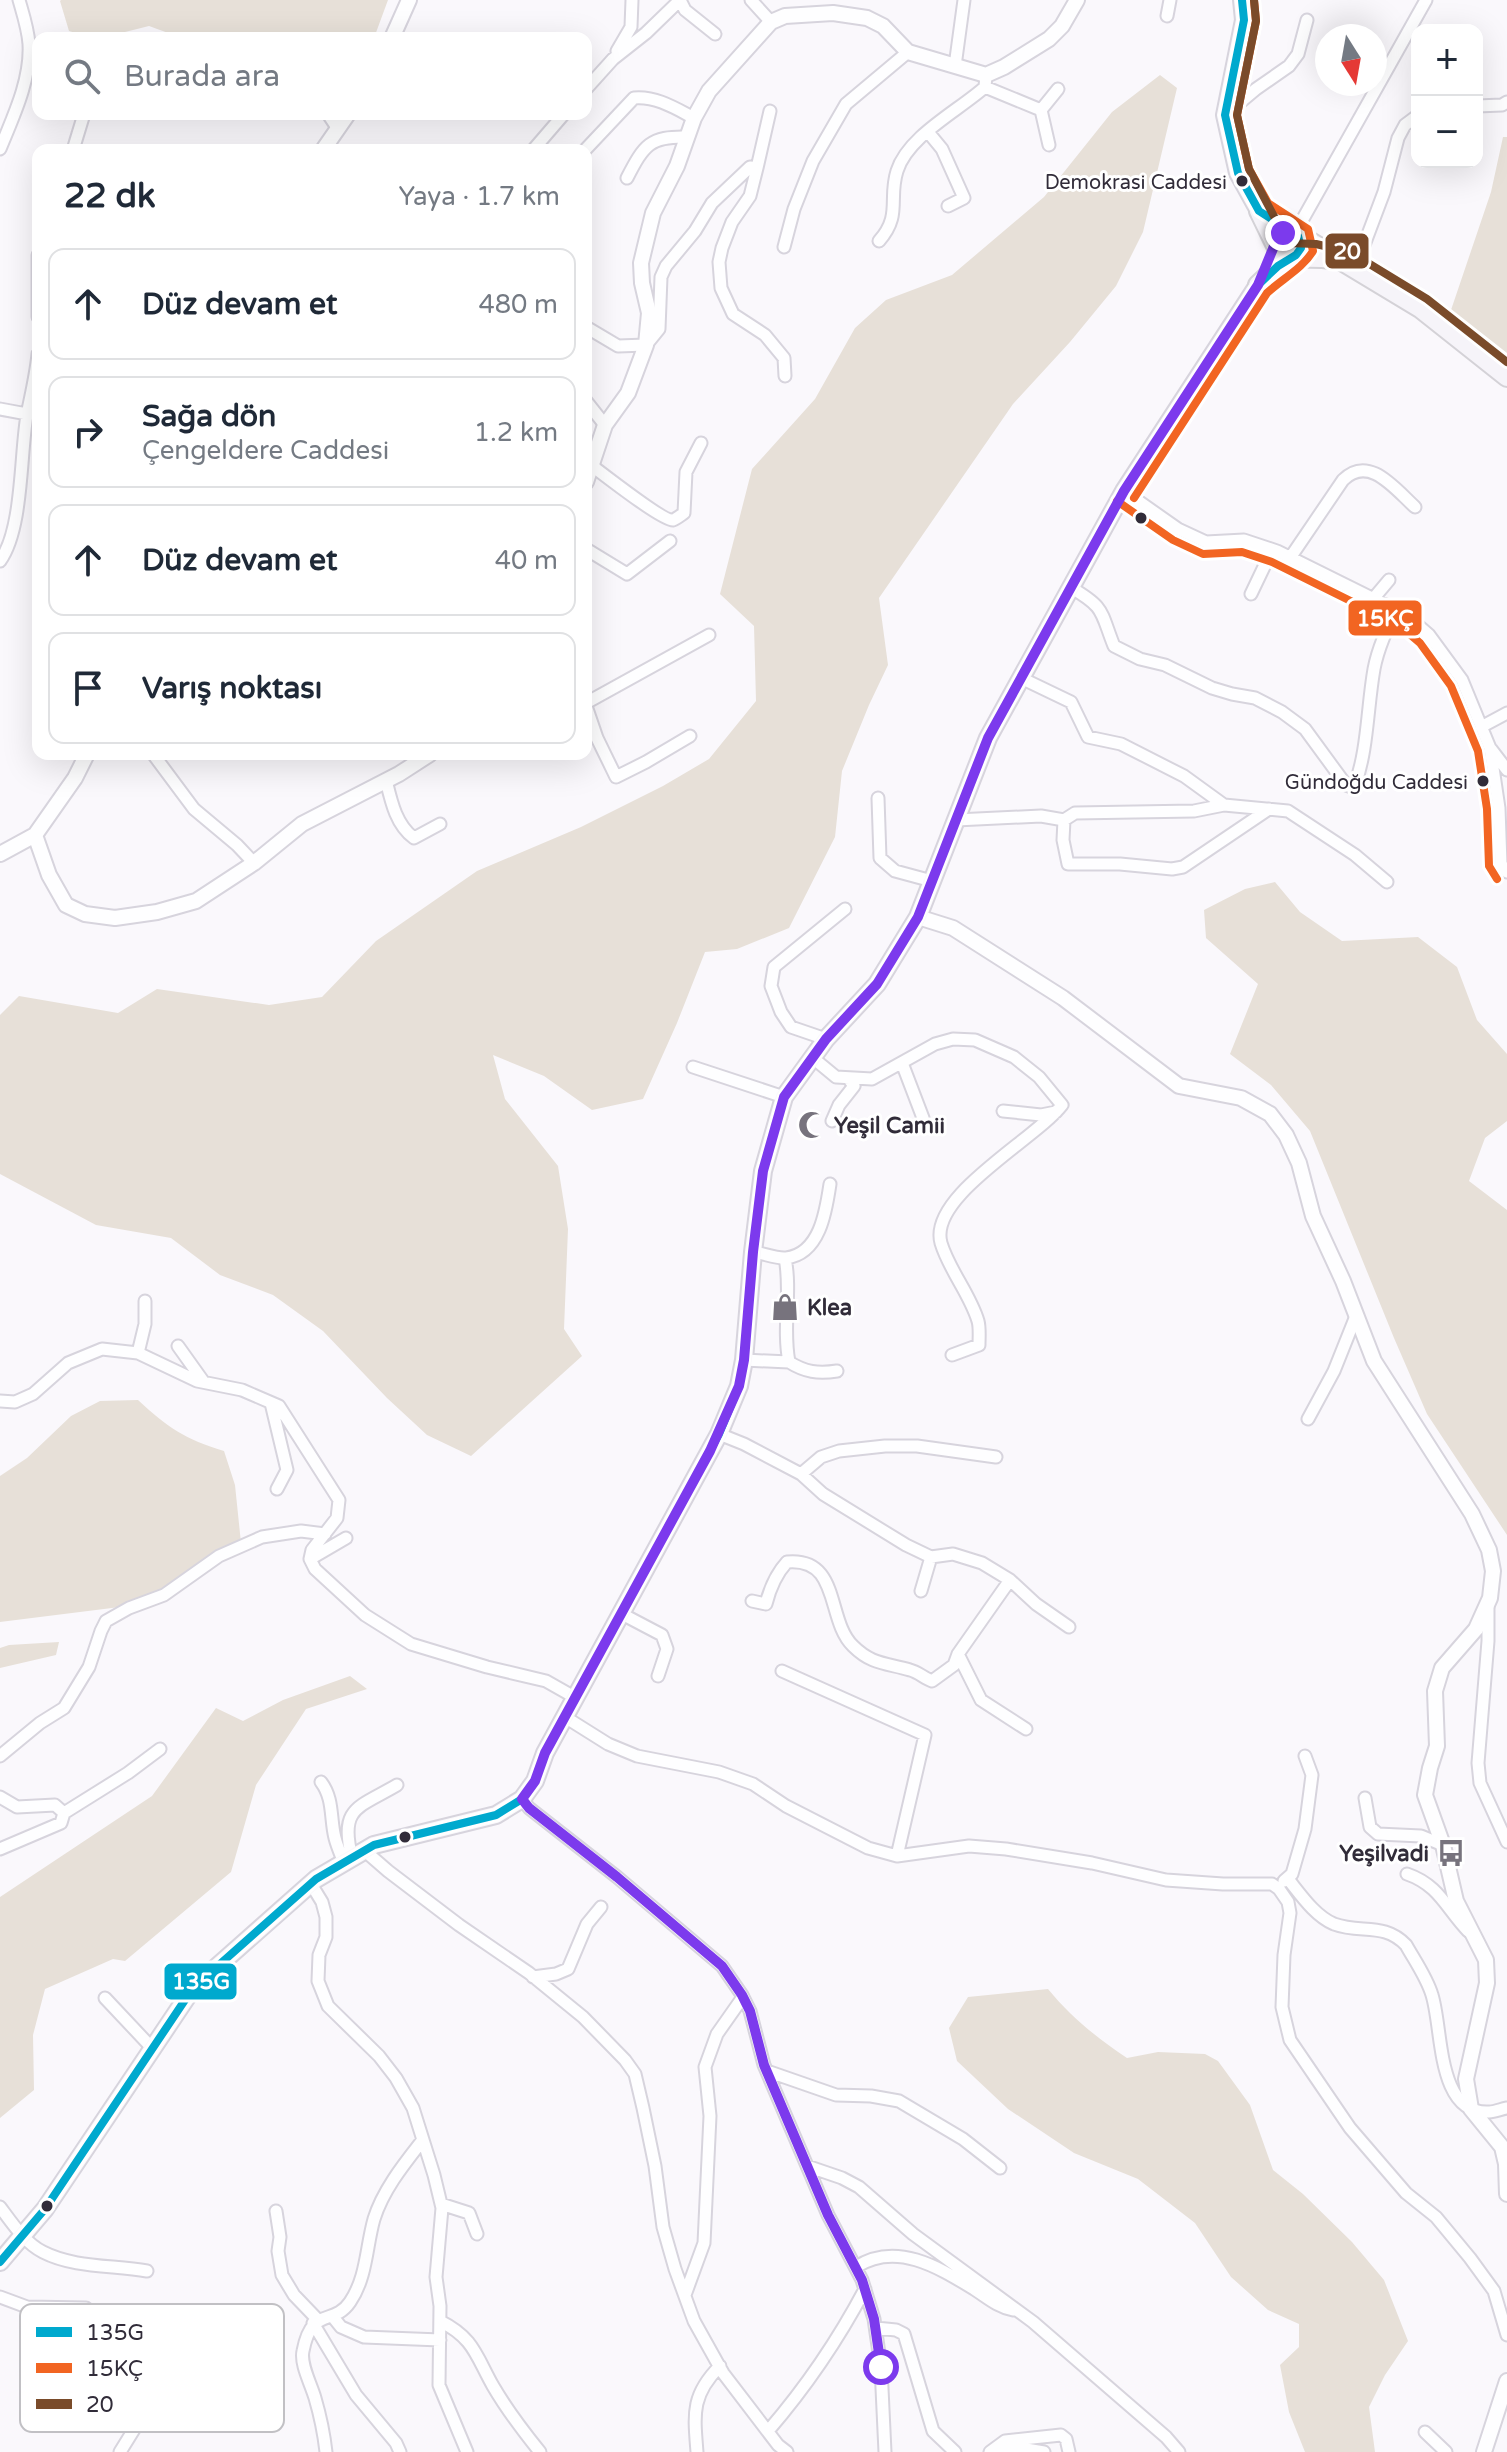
<!DOCTYPE html>
<html lang="tr">
<meta charset="utf-8">
<style>
:root{--surface:#fff;--page:#f6f6f7;--text:#1f2937;--muted:#747a83;--line:#e0e1e3}
body{margin:0;font-family:"Varela Round",sans-serif;background:var(--page);color:var(--text)}
.controls{position:absolute;right:24px;top:24px;display:grid;overflow:hidden;border-radius:16px;box-shadow:0 8px 32px #0002}
.controls button{width:72px;height:72px;display:grid;place-items:center;padding:0;border:0;border-bottom:2px solid var(--line);background:var(--surface);color:var(--text);font:40px sans-serif}
.compass{position:absolute;left:1315px;top:24px;width:72px;height:72px;border-radius:50%;background:var(--surface);box-shadow:0 8px 32px #0002;rotate:169deg}
.stop{position:absolute;width:24px;height:24px;margin:-18px;border:6px solid #7c3aed;border-radius:50%;background:#fff}
.stop.end{background:#7c3aed;border-color:#fff;box-shadow:0 2px 8px #0008}
.list{margin:0;padding:0;list-style:none}
h2{display:flex;justify-content:space-between;align-items:center;height:104px;margin:0;padding:0 32px;font-size:34px}
h2 small{font-size:26px;font-weight:400;color:var(--muted)}
.list li{display:grid;grid-template-columns:52px 1fr auto;gap:24px;align-items:center;box-sizing:border-box;height:112px;margin:0 16px 16px;padding:0 16px;border:2px solid var(--line);border-radius:16px}
.list b{display:block;font-size:30px;white-space:nowrap}
.list p{margin:0;font-size:26px;white-space:nowrap;color:var(--muted)}
.list em{font-size:26px;font-style:normal;color:var(--muted)}
.icon{flex:none;width:44px;height:44px;fill:none;stroke:currentColor;stroke-width:2;stroke-linecap:round;stroke-linejoin:round}
.map{position:relative;flex:none;width:1507px;height:2452px;overflow:hidden}
.search{position:absolute;background:var(--surface);box-shadow:0 8px 32px #0002;left:32px;top:32px;width:560px;height:88px;display:flex;align-items:center;gap:20px;box-sizing:border-box;padding:0 28px;border-radius:16px;color:var(--muted);font-size:30px}
.panel{position:absolute;background:var(--surface);box-shadow:0 8px 32px #0002;left:32px;top:144px;width:560px;height:616px;border-radius:16px}
.map>svg:first-child{display:block}
</style>
<div class="map">
<svg width="1507" height="2452" viewBox="0 0 1507 2452">
<rect width="100%" height="100%" fill="#faf8fc"/>
<path fill="#e7e0d8" d="M61,0H388L374,38H182L149,26L101,38H92L69,31L60,1Z
M1160,75L1177,88L1143,232L1116,286L1070,342L1013,404L879,598L888,665L869,705L842,771L835,837L789,928L737,949L705,952L677,1023L643,1099L592,1110L544,1076L493,1055L505,1099L558,1166L568,1229L564,1329L582,1356L471,1456L427,1435L387,1398L323,1331L273,1295L220,1275L171,1238L96,1225L0,1174V1015L19,996L118,1013L157,989L269,1005L322,997L376,941L477,871L581,827L663,786L709,759L756,701L754,626L720,594L752,469L815,399L855,328L886,300L952,275L1044,197L1112,112Z
M1503,137H1507V357L1451,310L1491,192Z
M1275,882L1300,912L1342,941L1418,937L1457,967L1477,1020L1507,1054V1121L1485,1138L1469,1181L1507,1210V1535L1427,1414L1394,1338L1310,1131L1271,1085L1230,1054L1258,984L1206,938L1204,910L1245,889Z
M138,1400C168,1428 185,1439 224,1451L235,1485L241,1543L152,1603L0,1622V1476L27,1458L71,1416L100,1401Z
M59,1642L56,1655L0,1668V1648L9,1645Z
M350,1676L367,1689L306,1709L256,1785L231,1872L125,1961L113,1959L45,1989L33,2035L34,2090L0,2118V1897L152,1796L216,1708L243,1721L283,1700Z
M1048,1989C1071,2017 1097,2038 1127,2058L1158,2052L1205,2054L1218,2061L1250,2105L1273,2170L1303,2194L1352,2242L1384,2280L1408,2341L1385,2375L1369,2407L1375,2452H1305L1289,2412L1280,2365L1299,2347V2324L1268,2310L1231,2277L1195,2223L1138,2179L1074,2153L1008,2109L957,2061L949,2028L968,1997Z"/>
<g fill="none" stroke-linecap="round" stroke-linejoin="round">
<g stroke="#d7d4dd" stroke-width="15">
<path id="minor" d="M680,0L685,10L715,34
M751,0L771,22
M1167,16L1170,0
M617,51L631,27L632,0
M955,66L964,0
M985,87L1041,110L1049,145
M586,89L613,59L646,33L680,0
M1477,106L1502,105L1507,102
M1041,110L1058,89
M328,114L338,129
M1225,115L1256,89L1289,66L1298,54L1307,20
M928,132L942,149L964,198L948,206
M0,149C13,117 31,80 29,44C28,29 23,14 19,0
M73,150L84,114
M533,150L564,114
M585,150L634,98C656,96 675,108 694,118
M757,168L770,111
M627,178C644,145 650,136 687,137
M1295,233L1426,0
M879,241C902,215 888,199 897,171C908,136 958,111 985,87L986,75
M784,247L794,209L813,161L846,104L908,52
M38,255V317
M1355,269L1384,192L1398,138L1405,125L1417,116
M586,327L618,346L646,345L659,329L661,277L666,266L695,231L712,203L750,167L757,168L750,196L732,222L722,248L719,262L721,288L733,314L765,335L784,358L785,376
M586,401L605,425
M0,409L27,414
M591,465C603,474 663,521 673,520C676,519 681,515 684,513L686,472L701,443
M1124,491L1178,529L1206,542L1244,540L1277,551L1406,615L1429,635L1462,680L1490,748L1499,808L1501,864L1507,872
M586,549L627,574L670,541
M1290,558L1343,480C1369,454 1395,489 1415,507
M0,561C23,529 20,456 27,415C31,395 36,375 38,354
M1070,587C1106,608 1100,611 1114,646L1140,659L1165,665L1212,688L1232,694L1255,698L1282,712L1305,729L1346,785L1354,788C1368,750 1367,709 1374,669C1378,648 1387,629 1396,610
M1251,594L1272,550
M1373,599L1389,580
M1021,678L1071,702L1088,737L1121,744L1184,776L1224,805L1288,811L1355,855L1387,882
M586,703L709,635
M586,706L597,738L616,777L646,762L690,736
M1481,727L1507,713
M1491,749L1507,770
M153,754L194,809L237,845L254,863
M386,780C391,801 396,825 414,838L440,824
M878,798L880,858L895,871L932,881
M956,820L1041,816L1064,820L1075,813L1194,811L1224,805
M1064,820L1063,840L1068,864H1120L1172,869L1183,867L1269,809
M826,1039L791,1027L781,1012L771,986L774,967L845,909
M813,1058L836,1077L872,1079L935,1044L953,1039L975,1040L1014,1057L1039,1077L1062,1105C1036,1139 928,1196 941,1243C949,1270 970,1294 978,1321C980,1328 979,1338 979,1345L952,1355
M902,1063L923,1118
M693,1067L784,1097
M1003,1111L1041,1115L1056,1112
M832,1121L839,1105L854,1086L848,1078
M753,1252C763,1253 776,1259 786,1258C820,1254 826,1211 830,1184
M785,1258C792,1292 782,1327 789,1362C805,1372 818,1374 837,1371
M178,1346L203,1381
M138,1353L145,1324V1301
M744,1360L789,1362
M0,1401L15,1402L33,1394L68,1363L102,1349L138,1353L197,1381L242,1390L279,1406L339,1500L337,1518L312,1550L310,1559L315,1569L365,1615L411,1644L487,1667L546,1681L576,1698
M271,1403L287,1470L277,1489
M1308,1419L1334,1371L1356,1316
M719,1434L744,1444L801,1474L823,1494L906,1545L931,1557L953,1554L982,1563L1010,1580L1036,1604L1069,1627
M801,1474L821,1457L839,1451L885,1446H917L996,1457
M310,1559L346,1538
M921,1591L931,1557
M752,1601L766,1604C770,1588 776,1574 787,1562C841,1557 826,1620 853,1646C872,1665 887,1663 910,1670C918,1672 924,1678 932,1681L954,1665L958,1654L1010,1580
M1488,1608V1641L1478,1763L1480,1783L1507,1842
M622,1614L662,1635L667,1649L658,1676
M958,1654L981,1700L1026,1729
M565,1717L608,1744L637,1756L719,1772L753,1784L786,1806L868,1848L897,1856L925,1735L782,1671
M0,1756L40,1723L64,1708L89,1667L101,1631L106,1621L129,1608L164,1595L219,1556L262,1537L301,1531L325,1534
M321,1782C334,1799 330,1819 335,1838C337,1846 341,1855 344,1863
M0,1797L17,1807L55,1805L64,1813L61,1823L0,1849
M1365,1798L1370,1827L1378,1834L1421,1836L1443,1845
M522,1799L529,1808L617,1877L722,1966L742,1995L750,2011L764,2065L828,2215L862,2280L874,2319L881,2367L885,2452
M64,1813L128,1773L160,1749
M365,1851L388,1871L459,1925L529,1973L583,2017L625,2060L635,2074L643,2108L655,2166L663,2227L675,2269L694,2321L723,2373L778,2445L787,2452
M897,1856L969,1846L1006,1849L1092,1863L1166,1880L1223,1884H1272L1279,1889L1288,1902L1290,1913L1284,1955L1282,2007L1290,2040L1350,2128L1406,2193L1436,2217L1470,2258L1494,2291L1507,2335
M352,1858C339,1807 358,1808 397,1785
M1407,1874C1439,1885 1446,1908 1468,1931
M1288,1879C1301,1895 1315,1916 1334,1924C1361,1934 1384,1922 1406,1945C1415,1961 1427,1978 1432,1995C1443,2029 1436,2115 1489,2112C1495,2112 1501,2109 1507,2108
M1284,1881L1292,1874L1305,1829L1312,1775L1305,1756
M311,1884L322,1902L326,1917V1937L319,1955L318,1981L328,2006L379,2056L396,2078L413,2108L434,2175L442,2208L436,2277L440,2306L439,2385L467,2452
M533,1977L556,1974L568,1969L587,1924L601,1907
M105,1998L153,2049
M767,2071L836,2095L871,2096L899,2101L963,2139L1000,2168
M807,2166L842,2178L859,2187L913,2234L1033,2322L1166,2437L1179,2452
M441,2204L469,2213L477,2234
M0,2207C12,2223 25,2243 43,2252C74,2268 113,2265 147,2271
M276,2211L280,2237L278,2251L282,2275L294,2295L318,2320
M856,2267C896,2241 938,2267 974,2289C988,2298 996,2306 1013,2310
M685,2295L704,2243L710,2116L705,2067L717,2034L743,1997
M0,2297L27,2307L86,2308
M333,2317L341,2327L364,2337L440,2340
M440,2321C474,2338 476,2356 493,2386C507,2410 523,2431 540,2452
M313,2323L356,2395L396,2443L400,2452
M876,2328L896,2330L904,2334L933,2431L955,2452
M768,2431C806,2387 838,2340 865,2289
M1425,2432L1446,2452
M120,2452L146,2410
M326,2452C324,2434 320,2415 315,2398C311,2384 300,2364 303,2351C312,2305 333,2327 350,2302C367,2277 366,2247 374,2219C383,2190 404,2164 422,2141
M697,2452C694,2414 691,2395 720,2366
M990,2452L1005,2441L1061,2435L1066,2439L1069,2452
M996,2452L1026,2449L1044,2452"/>
</g>
<g stroke="#d7d4dd" stroke-width="18">
<path id="tertiary" d="M392,38L409,0
M323,150L348,114
M586,482L605,425L628,393L646,345L649,313L642,283L641,263L653,213L677,166L694,118L709,91L771,22L785,16L833,13L867,18L883,26L908,52L986,75L1004,67L1049,39L1062,26L1077,0
M35,835L49,875L66,905L85,914L115,918L157,912L196,901L254,863L302,824L399,774L430,754
M0,854L35,835L75,778L87,754
M918,917L953,928L1063,998L1179,1086L1241,1098L1270,1114L1286,1135L1299,1163L1313,1216L1343,1281L1374,1361L1472,1514L1489,1550L1493,1571L1490,1598L1476,1629L1442,1668L1435,1691L1437,1746L1430,1768L1425,1795L1443,1845L1456,1901L1486,1960L1487,1983L1466,2079L1471,2109L1502,2147L1506,2164L1507,2194
M1484,2452L1507,2381"/>
</g>
<g stroke="#d7d4dd" stroke-width="20">
<path id="secondary" d="M1242,0L1244,20L1225,115L1238,173L1259,211
M0,2262L45,2209L193,1988L316,1879L374,1845L496,1815L522,1799L535,1781L545,1753L719,1434L739,1386L744,1360L753,1252L763,1171L784,1097L826,1039L877,984L918,917L988,738L1124,491L1258,285"/>
</g>
<g stroke="#d4d2d7" stroke-width="22">
<path id="primary" d="M1259,211L1420,308L1507,377
M1260,213L1280,254C1293,260 1315,256 1331,259
M1258,285L1278,266L1295,255"/>
</g>
<use href="#minor" stroke="#fefeff" stroke-width="11"/>
<use href="#tertiary" stroke="#fefeff" stroke-width="14"/>
<use href="#secondary" stroke="#faf9fc" stroke-width="16"/>
<use href="#primary" stroke="#f6f4f9" stroke-width="18"/>
<g stroke="#fff" stroke-width="14">
<path id="bus-1" d="M0,2262L45,2209L193,1988L316,1879L374,1845L496,1815L522,1799L535,1781L545,1753L719,1434L739,1386L744,1360L753,1252L763,1171L784,1097L826,1039L877,984L918,917L988,738L1124,491L1258,285L1278,266L1296,255L1301,248L1298,236L1259,211L1238,173L1225,115L1244,20L1242,0"/>
</g>
<g stroke="#fff" stroke-width="14">
<path id="bus-2" d="M1134,498L1267,293C1282,279 1303,268 1313,251L1308,229L1268,203L1249,169L1237,115L1256,21L1254,0
M1117,501L1173,540L1203,554L1242,552L1272,562L1399,625L1420,643L1451,686L1478,751L1487,809L1489,866L1497,879"/>
</g>
<g stroke="#fff" stroke-width="14">
<path id="bus-3" d="M1254,0L1256,21L1237,115L1249,169L1288,243L1316,244L1350,252L1427,299L1507,362"/>
</g>
<use href="#bus-1" stroke="#00a9ce" stroke-width="8"/>
<use href="#bus-2" stroke="#f26522" stroke-width="8"/>
<use href="#bus-3" stroke="#7a4b2a" stroke-width="8"/>
</g>
<g fill="none" stroke-linecap="round" stroke-linejoin="round">
<path stroke="#7c3aed" stroke-width="10" d="M881,2367L874,2319L862,2280L828,2215L764,2065L750,2011L742,1995L722,1966L617,1877L529,1808L522,1799L535,1781L545,1753L710,1451L739,1386L744,1360L753,1252L763,1171L784,1097L826,1039L877,984L918,917L988,738L1124,491L1258,285L1277,239L1283,233"/>
</g>
<defs>
<g id="mosque-bare" transform="scale(2.16)"><path d="M3.5-4.9A6 6 0 1 0 3.5 4.9A5 5 0 1 1 3.5-4.9Z" fill="#77737d" stroke="#fff" stroke-width="2.5" paint-order="stroke"/></g>
<g id="shop-bare" transform="scale(2.16)"><path d="M-5-2.5h2.3a2.7 3.5 0 0 1 5.4 0H5L5.5 6h-11ZM-1.5-2.5h3a1.5 2.3 0 0 0-3 0Z" fill="#77737d" stroke="#fff" stroke-width="2.5" paint-order="stroke"/></g>
<g id="bus-bare" transform="scale(2.16)"><path d="M-5-6H5V4H4V6H2V4H-2V6H-4V4H-5ZM-3.5-4V0h7V-4ZM-3.5 1.2v1.5H-2V1.2ZM2 1.2v1.5H3.5V1.2Z" fill="#77737d" stroke="#fff" stroke-width="2.5" paint-order="stroke"/></g>
</defs>
<g fill-rule="evenodd">
<use href="#mosque-bare" x="812" y="1125"/>
<use href="#shop-bare" x="785" y="1307"/>
<use href="#bus-bare" x="1451" y="1853"/>
</g>
<g fill="#312c39" stroke="#fff" stroke-width="3">
<circle cx="1242" cy="181" r="7"/>
<circle cx="1141" cy="518" r="7"/>
<circle cx="1483" cy="781" r="7"/>
<circle cx="405" cy="1837" r="7"/>
<circle cx="47" cy="2206" r="7"/>
</g>
<g text-anchor="middle" stroke-width="6" stroke-linejoin="round" paint-order="stroke">
<g font-size="20" fill="#312c39" stroke="#fff" text-anchor="end">
<text x="1227" y="189">Demokrasi Caddesi</text>
<text x="1468" y="789">Gündoğdu Caddesi</text>
</g>
<g font-size="22" font-weight="bold" fill="#312c39" stroke="#fff" text-anchor="start">
<text x="834" y="1133">Yeşil Camii</text>
<text x="807" y="1315">Klea</text>
<text x="1429" y="1861" text-anchor="end">Yeşilvadi</text>
</g>
</g>
<rect x="20" y="2304" width="264" height="128" rx="12" fill="#fff" stroke="#c1c0c4" stroke-width="2"/>
<rect x="36" y="2327" width="36" height="10" fill="#00a9ce"/>
<rect x="36" y="2363" width="36" height="10" fill="#f26522"/>
<rect x="36" y="2399" width="36" height="10" fill="#7a4b2a"/>
<g font-size="22" fill="#312c39">
<text x="86" y="2340">135G</text>
<text x="86" y="2376">15KÇ</text>
<text x="86" y="2412">20</text>
</g>
<g stroke="#fff" stroke-width="3">
<rect x="1324" y="232" width="46" height="38" rx="8" fill="#7a4b2a"/>
<rect x="1347" y="599" width="76" height="38" rx="8" fill="#f26522"/>
<rect x="163" y="1962" width="75" height="39" rx="8" fill="#00a9ce"/>
</g>
<g font-size="22" text-anchor="middle" font-weight="bold" fill="#fff">
<text x="1347" y="259">20</text>
<text x="1385" y="626">15KÇ</text>
<text x="201" y="1989">135G</text>
</g>
</svg>
<div class="controls">
<button>+</button>
<button>−</button>
</div>
<svg class="compass" viewBox="-18 -18 36 36"><path d="M0-13l5 13h-10z" fill="#e53935"/><path d="M0 13l5-13h-10z" fill="#747a83"/></svg>
<div class="stop" style="left:881px;top:2367px"></div>
<div class="stop end" style="left:1283px;top:233px"></div>
<div class="search"><svg class="icon" aria-label="search" viewBox="0 0 24 24"><circle cx="10" cy="10" r="6"/><path d="M15 15l6 6"/></svg>Burada ara</div>
<section class="panel">
<h2>22 dk<small>Yaya · 1.7 km</small></h2>
<ul class="list">
<li><svg class="icon" aria-label="ahead" viewBox="0 0 24 24"><path d="M12 20V5M6 11l6-6 6 6"/></svg><div><b>Düz devam et</b></div><em>480 m</em></li>
<li><svg class="icon" aria-label="right" viewBox="0 0 24 24"><path d="M7 20v-9h11M14 6l5 5-5 5"/></svg><div><b>Sağa dön</b><p>Çengeldere Caddesi</p></div><em>1.2 km</em></li>
<li><svg class="icon" aria-label="ahead" viewBox="0 0 24 24"><path d="M12 20V5M6 11l6-6 6 6"/></svg><div><b>Düz devam et</b></div><em>40 m</em></li>
<li><svg class="icon" aria-label="arrive" viewBox="0 0 24 24"><path d="M6 21V4h12l-3 4 3 4H6"/></svg><div><b>Varış noktası</b></div></li>
</ul>
</section>
</div>
